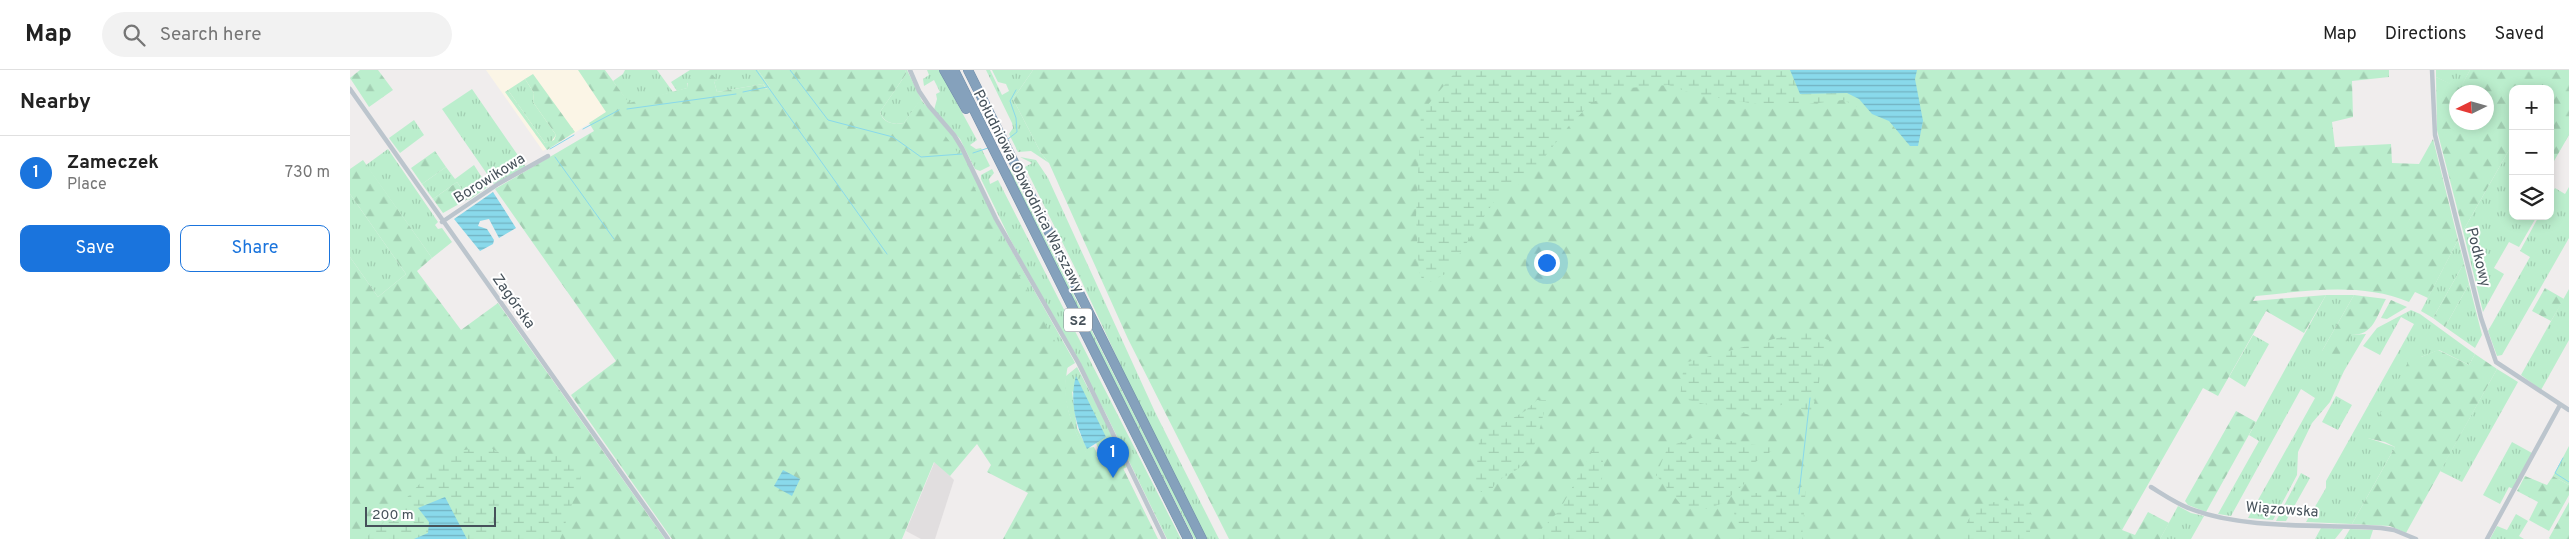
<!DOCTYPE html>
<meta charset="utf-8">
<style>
:root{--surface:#fff;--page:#f2f2f2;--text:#222;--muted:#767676;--line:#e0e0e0;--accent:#1a74dd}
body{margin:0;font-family:Overpass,sans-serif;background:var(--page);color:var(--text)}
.controls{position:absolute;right:15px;top:15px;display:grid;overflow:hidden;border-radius:10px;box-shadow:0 2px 12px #0003}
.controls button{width:45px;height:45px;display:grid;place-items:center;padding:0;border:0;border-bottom:1px solid var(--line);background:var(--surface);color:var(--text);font:25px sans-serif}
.compass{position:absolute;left:2099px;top:15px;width:45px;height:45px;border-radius:50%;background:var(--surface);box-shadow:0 2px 12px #0003;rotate:265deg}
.scale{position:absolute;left:15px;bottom:12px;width:131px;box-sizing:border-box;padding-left:5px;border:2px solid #46515a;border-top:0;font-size:14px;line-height:18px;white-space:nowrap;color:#46515a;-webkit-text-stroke:4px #fff;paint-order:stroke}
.you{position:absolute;left:1196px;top:192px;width:18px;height:18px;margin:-12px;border:4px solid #fff;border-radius:50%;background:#1a73e8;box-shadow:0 0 0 8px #1a73e833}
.badge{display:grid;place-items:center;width:32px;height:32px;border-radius:50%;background:var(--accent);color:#fff;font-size:16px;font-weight:700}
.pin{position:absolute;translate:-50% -41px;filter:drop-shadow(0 1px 2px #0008)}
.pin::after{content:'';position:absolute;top:26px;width:18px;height:15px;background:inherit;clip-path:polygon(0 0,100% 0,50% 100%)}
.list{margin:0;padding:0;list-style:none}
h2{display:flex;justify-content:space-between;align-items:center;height:65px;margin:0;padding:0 20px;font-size:21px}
h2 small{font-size:16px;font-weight:400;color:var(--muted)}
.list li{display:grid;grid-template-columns:32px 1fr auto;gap:15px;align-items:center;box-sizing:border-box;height:75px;padding:0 20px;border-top:1px solid var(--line)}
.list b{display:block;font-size:19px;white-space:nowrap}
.list p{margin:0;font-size:16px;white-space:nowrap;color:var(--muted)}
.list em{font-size:16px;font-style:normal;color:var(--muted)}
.actions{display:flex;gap:10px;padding:15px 20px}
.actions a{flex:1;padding:11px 0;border:1px solid var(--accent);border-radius:10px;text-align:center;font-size:18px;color:var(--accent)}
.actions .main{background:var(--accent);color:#fff}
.icon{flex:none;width:28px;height:28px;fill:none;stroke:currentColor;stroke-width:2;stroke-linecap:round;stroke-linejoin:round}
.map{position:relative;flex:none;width:2219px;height:469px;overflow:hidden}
header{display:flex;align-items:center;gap:30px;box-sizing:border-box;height:70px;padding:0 25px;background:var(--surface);border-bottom:1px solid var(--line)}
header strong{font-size:24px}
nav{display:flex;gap:28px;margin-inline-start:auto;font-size:18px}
.search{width:350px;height:45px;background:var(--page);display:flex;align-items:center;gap:12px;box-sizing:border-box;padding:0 18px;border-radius:28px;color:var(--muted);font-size:19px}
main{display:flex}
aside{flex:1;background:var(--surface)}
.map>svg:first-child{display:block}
</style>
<header>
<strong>Map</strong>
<div class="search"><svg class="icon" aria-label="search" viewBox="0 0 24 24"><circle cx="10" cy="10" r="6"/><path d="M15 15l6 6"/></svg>Search here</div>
<nav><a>Map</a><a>Directions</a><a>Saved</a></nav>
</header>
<main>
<aside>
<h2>Nearby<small></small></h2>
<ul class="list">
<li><span class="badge">1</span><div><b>Zameczek</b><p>Place</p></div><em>730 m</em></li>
</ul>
<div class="actions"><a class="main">Save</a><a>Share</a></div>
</aside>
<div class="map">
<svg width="2219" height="469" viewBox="0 0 2219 469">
<defs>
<pattern id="grass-tufts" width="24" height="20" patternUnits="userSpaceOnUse" patternTransform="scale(1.25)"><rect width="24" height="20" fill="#bbeecd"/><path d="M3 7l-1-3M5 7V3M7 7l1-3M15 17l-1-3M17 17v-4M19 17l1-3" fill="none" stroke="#a2ceb2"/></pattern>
<pattern id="forest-firs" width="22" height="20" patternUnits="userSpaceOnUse" patternTransform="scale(1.25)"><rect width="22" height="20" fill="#bbeecd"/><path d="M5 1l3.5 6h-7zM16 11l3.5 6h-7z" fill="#a2ceb2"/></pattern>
<pattern id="wetland-marsh" width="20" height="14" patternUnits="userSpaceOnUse" patternTransform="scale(1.25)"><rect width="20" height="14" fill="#bbeecd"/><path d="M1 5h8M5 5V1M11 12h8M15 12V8" fill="none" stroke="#a2ceb2"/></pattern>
<pattern id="water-rules" width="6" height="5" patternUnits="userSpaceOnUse" patternTransform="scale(1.25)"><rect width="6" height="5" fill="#89d9eb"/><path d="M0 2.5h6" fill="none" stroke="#72b2c1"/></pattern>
</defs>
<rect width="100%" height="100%" fill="#f0eded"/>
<path fill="#fbf5e6" d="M136,0H255L279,34L256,42L223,64L193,81Z"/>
<path fill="#e1dedf" d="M585,391L604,410L585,469H571L556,461Z"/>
<path fill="url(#grass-tufts)" d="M275,0H307L323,22L279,34L263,11L273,4Z
M340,0H408L420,18L417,19L413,14L367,22L364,11L367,10L337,13V18L327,21L321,12Z
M555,0H557L572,31L607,71L650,160L724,291L725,293L717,298L581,49L569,32L554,53C543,55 534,53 530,42L556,4Z
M577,0H589L627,70L620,75L626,79L631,78L640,96L630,101L625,99L610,69L584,40L587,29L586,24L590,22L584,10L574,16L573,9L579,5Z
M636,0H640L652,25L659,21L656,14L648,12L642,0H683L663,29L691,83L699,93L681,81L668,82L659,64L663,58L662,53Z
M2086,0H2120L2110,19L2086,7Z
M175,9L184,23L183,32L206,65L201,72L195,73L158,20Z
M122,19L176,97L144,114L92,39Z
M64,50L74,65L50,83L39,68Z
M2163,73V146H2187L2169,177L2159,172L2144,198L2154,204L2133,242L2113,161Z
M38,79L88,152L85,155L88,159L92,158L102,172L82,188L16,95Z
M670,87L686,90L698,108L805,342L869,469H857L781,318L732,212L675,97L682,93Z
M124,95L138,117L119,130L107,112L83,129L72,114L96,97L105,109Z
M642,99L644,103L639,109L640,114L648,110L831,469H817L756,344L660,169L631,109V105Z
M660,99L847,469H844L658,100Z
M2219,117V168L2152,285L2147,286L2138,261L2180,187L2170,181L2189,146H2200V127L2205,118L2215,124Z
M0,124L56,204L28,227L0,187Z
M2108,170L2114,193L2083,248L2071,241Z
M2119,214L2132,265L2125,278L2095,257Z
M2219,219V270L2191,320L2171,305Z
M1976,225H2004L1972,281L2001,265L2016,264L1994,301L1980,332L1962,353L1948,382L1947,405L1923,450L1898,448L1965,328L1951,319L1881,446L1868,444L1909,371L1899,365Z
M2061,240L2070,244L2125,284L2119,295L2089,280L2071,287L2018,368L2045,377L2002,454L1956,452L1976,418V411L2064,254L2051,247L2030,285L2013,276L2027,258Z
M1903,265L1919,274L1895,317L1879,307Z
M727,297L767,374V379L761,380L757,373L748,378L746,373L756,367L722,321L727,358L737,378L744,377L751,391L771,383L777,397L773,399L767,386L751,393L748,387L736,383C724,360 711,332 716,306Z
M2147,299L2168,312L2112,412L2090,401Z
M1986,326L2002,335L1988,360L1972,352Z
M2162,372L2182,383L2163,419L2159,417L2150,434L2133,425Z
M2219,376V415L2203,406Z
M1951,403L1960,408L1936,451H1926Z
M1828,436L1841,443L1854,446L1841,469H1810Z
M2166,444L2178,451L2169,466L2174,469H2140L2147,456L2157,460Z
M1971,458L1993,459L1985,469H1965Z
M2000,459L2023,460L2020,469H1994Z"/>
<path fill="url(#forest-firs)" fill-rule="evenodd" d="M10,0H28L43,20L19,37L0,8Z
M228,0H255L279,33L337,18L338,10L350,2L357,1L368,10L364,11L367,22L413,14L416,19L420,18L408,0H555L556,4L530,42C533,53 543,55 554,53L569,31L606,80L652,174L718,295C711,329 720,352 736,382L743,383L752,393L767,386L808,469H653L678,423L637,402L641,395L627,374L600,406L584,392L552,469H322L221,325L266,291L145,119L244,61L239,53L256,42Z
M683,0H2039V7L2002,11L2003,47L1982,52L1985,77L2041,74L2042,93L2069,94L2083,69L2108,170L2078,228L2065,222L2059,232C2011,212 1956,221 1906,226L1903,231L1976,225L1954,263L1916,241L1868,326L1853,318L1772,460L1785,465L1798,442L1819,453L1810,469H879L778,269L699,93L691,83L663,29Z
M2120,0H2219V65L2200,98V19H2163V73L2113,161L2087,60L2086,7L2110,18ZM2106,22H2136V52H2106Z
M183,4L225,62L197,80L155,22L158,20L195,73L204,70L206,65L183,32L184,23L175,9Z
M85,81L96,97L72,114L61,98Z
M13,90L82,188L67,201L111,260L148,233L315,469H0V187L28,227L56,204L0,124V99Z
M107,112L118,129L93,143L83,129Z
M2114,193L2119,214L2095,257L2083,248Z
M2195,218L2214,229L2201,251L2182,241Z
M2004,225L2036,229C2026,247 2024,265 2001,265L1987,289L1972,281Z
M2041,230L2057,237L2037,249L2031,248Z
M2088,280L2119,295L2125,284L2147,299L2056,463L2040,456L2002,454L2045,377L2035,372L2017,368L2062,285L2071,287Z
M1886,341L1906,352L1856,442L1838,435L1835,431Z
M2175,406L2197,415L2203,406L2219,415V425L2199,461L2179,450L2188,432L2167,421Z
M2219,432V469H2200L2199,468Z"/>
<path fill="url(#wetland-marsh)" d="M1107,0H1567L1565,9L1573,51L1568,76H1560L1539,51L1493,30L1450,35H1413L1344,24L1318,15L1278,18L1241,33L1218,57L1179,107L1145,130L1097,203L1074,215L1069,201L1066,147L1071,43Z
M1453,261L1479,270L1462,342L1434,334L1400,345L1330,328L1334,293Z
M1187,330H1196C1193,350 1185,385 1169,398C1159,406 1148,407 1142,419L1131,422L1125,418L1129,371L1136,364L1175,341Z
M1347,366L1426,378L1401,395L1394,414L1373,433L1357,439L1333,437L1306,405L1318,377Z
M1247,373L1254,395L1248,436L1250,459L1246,469H1182L1209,441Z
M139,377L161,389L198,384H222L231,408L210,469H14L30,456L78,405L106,381Z
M1456,416L1452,469H1389L1383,437L1399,423H1424Z
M1653,430L1675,432L1682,445L1679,469H1610C1620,442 1625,436 1653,430Z"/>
<path fill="url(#water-rules)" d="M1440,0H1567L1565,9L1573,51L1568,76H1560L1539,51L1522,44L1509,29L1497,23L1450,24Z
M143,122L166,158L149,168L139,149L130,151L128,156L137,159L144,170L143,174L130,181L104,149Z
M726,306L756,367L737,379C726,356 719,331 726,306Z
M433,400L450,409L442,426L424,416Z
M95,427L117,469H64L78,463L79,452L68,438Z"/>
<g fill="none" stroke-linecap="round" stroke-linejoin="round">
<path stroke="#89d9eb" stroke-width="1" d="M406,0L537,184
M440,0L478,50L543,67L571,87L612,84
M393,22L417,17
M277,39L386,24
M233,59L269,40
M658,69L667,62L666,48L660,31L666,20
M200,79L224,65
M623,83L638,78
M205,87L264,169
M2213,388L2205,403L2219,412
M1449,424L1460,328"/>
<g stroke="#708ca8" stroke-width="10">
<path id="motorway" d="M594,0L616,39
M604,0L838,469
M618,0L852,469"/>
</g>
<path stroke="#bcc5cd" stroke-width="4.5" d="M560,0L569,21L579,36L604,65L612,78L646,149L729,294L814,469
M2082,0L2085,65L2131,248L2146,292L2219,340
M0,19L318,469
M92,152L148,114L198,86
M1801,417C1814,425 1827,434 1841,439C1895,460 1972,454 2031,458L2044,460L2066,469
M2137,469L2210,335"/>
<use href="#motorway" stroke="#85a1bc" stroke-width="9"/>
</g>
<g text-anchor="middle" stroke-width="4" stroke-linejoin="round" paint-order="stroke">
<rect fill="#fff" stroke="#7e858c" stroke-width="1" x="714" y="238.5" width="28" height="23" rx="4"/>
<g font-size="14" font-weight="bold" fill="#46515a">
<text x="728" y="255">S2</text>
</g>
<g font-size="15" fill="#46515a" stroke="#fff">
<text transform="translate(139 108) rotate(-32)" y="5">Borowikowa</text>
<text transform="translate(679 121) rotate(63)" y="5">Południowa Obwodnica Warszawy</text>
<text transform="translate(2129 187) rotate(76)" y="5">Podkowy</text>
<text transform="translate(164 231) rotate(55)" y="5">Zagórska</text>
<text transform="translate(1932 439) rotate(4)" y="5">Wiązowska</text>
</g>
</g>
</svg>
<div class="controls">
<button>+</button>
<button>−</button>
<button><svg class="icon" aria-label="layers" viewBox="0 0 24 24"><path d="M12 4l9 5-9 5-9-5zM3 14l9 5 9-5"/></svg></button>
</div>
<svg class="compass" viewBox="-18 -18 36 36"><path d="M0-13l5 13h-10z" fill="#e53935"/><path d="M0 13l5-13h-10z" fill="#767676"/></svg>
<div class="scale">200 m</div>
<div class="you"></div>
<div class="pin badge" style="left:763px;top:408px">1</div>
</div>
</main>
